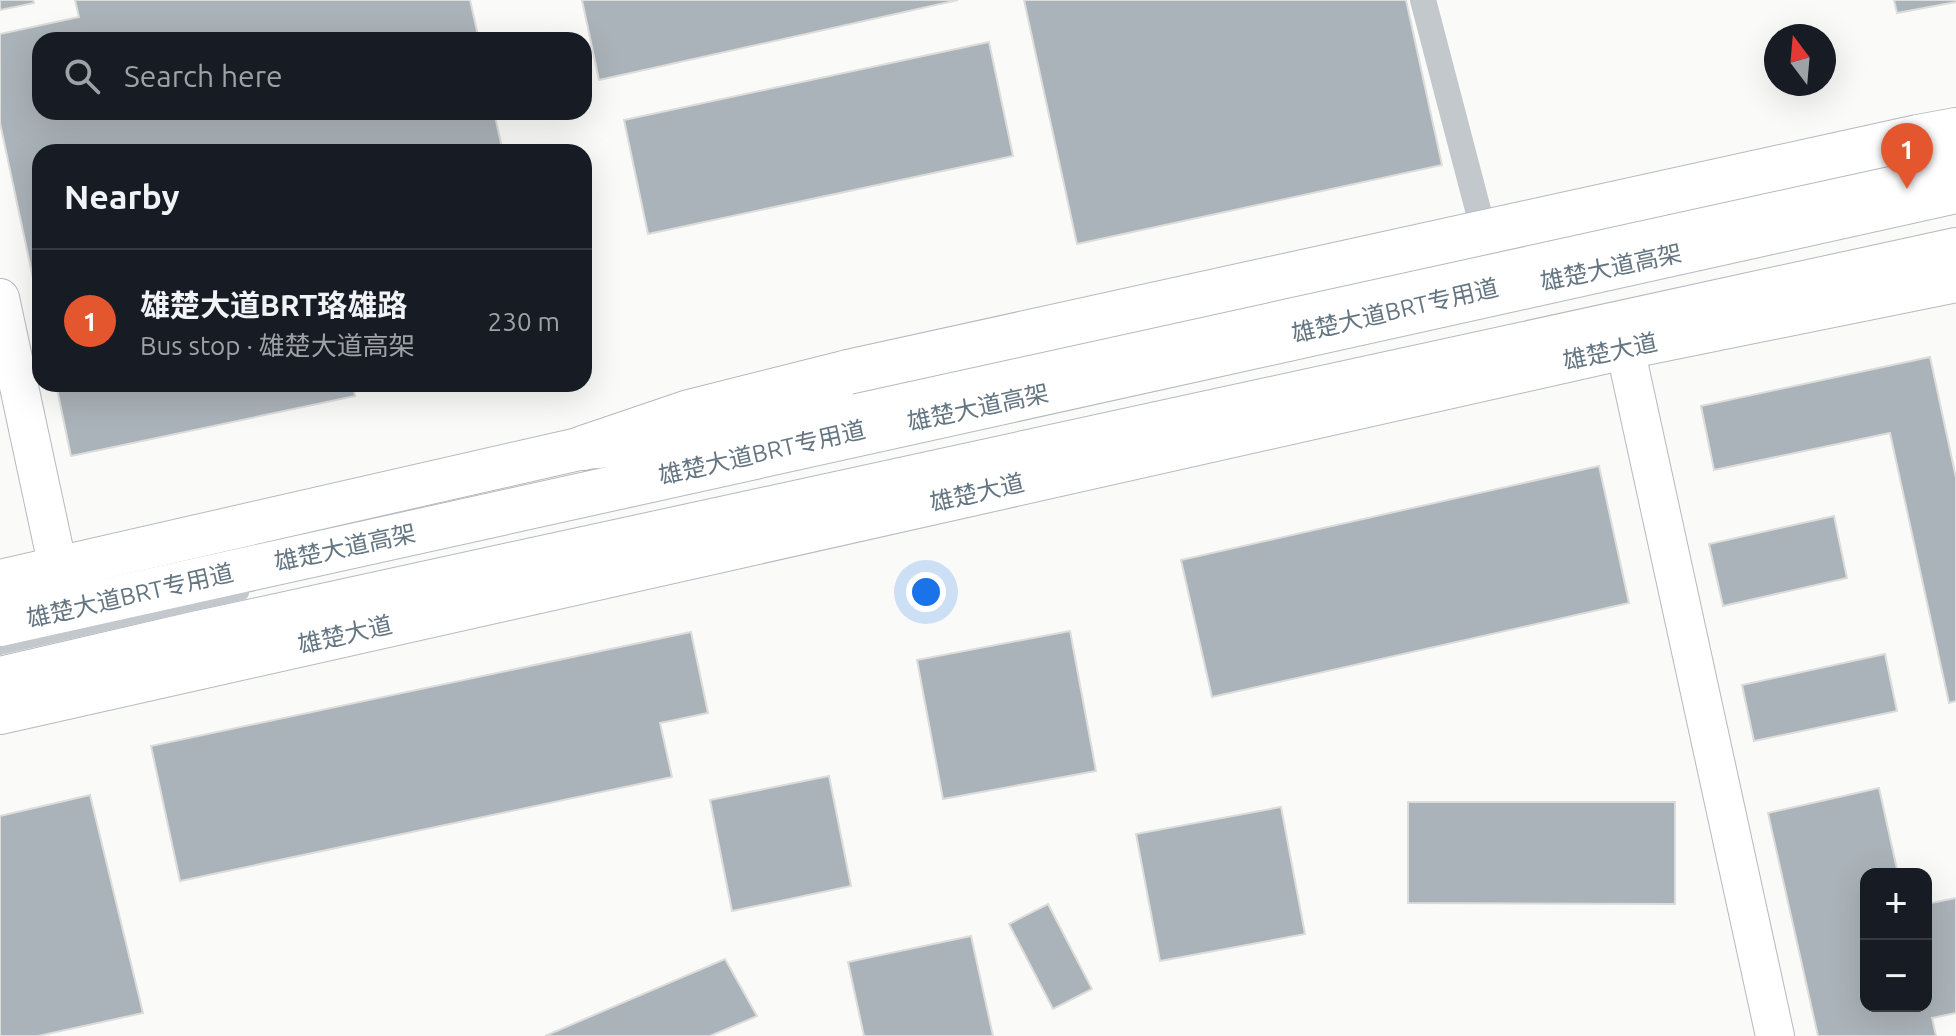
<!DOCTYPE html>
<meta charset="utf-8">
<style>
:root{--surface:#171b24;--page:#242831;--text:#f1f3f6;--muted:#9ea1a6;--line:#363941;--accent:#e4572e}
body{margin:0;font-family:Ubuntu,"Noto Sans SC",sans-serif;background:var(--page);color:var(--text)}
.controls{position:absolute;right:24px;bottom:24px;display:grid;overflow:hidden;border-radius:16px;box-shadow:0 8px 32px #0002}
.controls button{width:72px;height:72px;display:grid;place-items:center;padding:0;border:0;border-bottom:2px solid var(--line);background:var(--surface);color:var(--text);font:40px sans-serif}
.compass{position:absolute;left:1764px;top:24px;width:72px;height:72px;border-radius:50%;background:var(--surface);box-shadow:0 8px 32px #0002;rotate:344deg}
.you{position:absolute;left:926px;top:592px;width:28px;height:28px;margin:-20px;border:6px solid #fff;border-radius:50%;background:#1a73e8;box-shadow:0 0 0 12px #1a73e833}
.badge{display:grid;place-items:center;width:52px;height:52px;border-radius:50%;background:var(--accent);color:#fff;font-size:26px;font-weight:700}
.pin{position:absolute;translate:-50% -66px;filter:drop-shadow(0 2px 4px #0008)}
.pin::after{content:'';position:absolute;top:42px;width:28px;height:24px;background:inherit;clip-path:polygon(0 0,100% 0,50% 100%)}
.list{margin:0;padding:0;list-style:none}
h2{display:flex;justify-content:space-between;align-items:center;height:104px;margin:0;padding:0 32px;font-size:34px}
h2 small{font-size:26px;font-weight:400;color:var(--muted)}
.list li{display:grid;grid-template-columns:52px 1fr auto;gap:24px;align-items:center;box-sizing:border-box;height:144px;padding:0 32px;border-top:2px solid var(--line)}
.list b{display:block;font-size:30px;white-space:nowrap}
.list p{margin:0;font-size:26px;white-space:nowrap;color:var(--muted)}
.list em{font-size:26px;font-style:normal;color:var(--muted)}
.icon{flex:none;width:44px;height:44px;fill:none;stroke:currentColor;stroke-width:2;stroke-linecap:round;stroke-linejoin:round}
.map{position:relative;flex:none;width:1956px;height:1036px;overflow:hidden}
.search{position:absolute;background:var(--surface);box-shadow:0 8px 32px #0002;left:32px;top:32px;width:560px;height:88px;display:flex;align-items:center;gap:20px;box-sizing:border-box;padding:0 28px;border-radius:24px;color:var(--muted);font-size:30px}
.panel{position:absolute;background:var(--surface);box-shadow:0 8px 32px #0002;left:32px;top:144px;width:560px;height:248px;border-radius:24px}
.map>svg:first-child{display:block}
</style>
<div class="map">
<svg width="1956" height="1036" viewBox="0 0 1956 1036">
<rect width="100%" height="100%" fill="#fafaf8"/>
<path fill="#aab3b9" stroke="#dcdcda" stroke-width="2" d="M0,0H33L34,3L0,10Z
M75,0H470L479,40H40V112H494L503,152H40V311L0,123V34L79,17Z
M582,0H958L599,80Z
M1024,0H1406L1442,165L1077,244Z
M1894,0H1956V2L1897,13Z
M989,42L1013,156L648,234L624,120Z
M1930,357L1956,478V701L1949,703L1890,433L1714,470L1701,406Z
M56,384H353L355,396L71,456Z
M1599,466L1629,603L1212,697L1181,560Z
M1834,516L1847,578L1723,606L1709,544Z
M1070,631L1096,771L943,799L917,660Z
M691,632L708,713L660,723L672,777L180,881L151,746Z
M1885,654L1897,711L1754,741L1742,685Z
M829,776L851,886L732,911L710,800Z
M1879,788L1898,874H1866V1006H1926V904L1956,898V1013L1932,1018L1936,1036H1818L1768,813Z
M90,795L143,1013L38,1036H0V816Z
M1408,802H1675V904L1408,903Z
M1281,807L1305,934L1160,961L1136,834Z
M1048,904L1092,989L1053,1009L1009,924Z
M971,936L993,1036H864L848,962Z
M725,959L757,1016L710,1036H545Z"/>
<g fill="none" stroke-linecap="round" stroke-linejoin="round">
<g stroke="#b3babf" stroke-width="40">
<path id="secondary" d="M0,298L58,568
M1625,348L1775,1036"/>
</g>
<g stroke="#b5babe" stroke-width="44">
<path id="primary" d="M0,581L583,448L696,440L1956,161
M0,713L1625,348L1956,281"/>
</g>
<g stroke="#b4b9bd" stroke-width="46">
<path id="highway" d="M1918,137L1956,130
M583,448L689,412L848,372
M0,624L1956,191
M0,679L194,634L1956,250"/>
</g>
<path stroke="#c3c8cc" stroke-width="14" d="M0,648L242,593"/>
<path stroke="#c3c8cc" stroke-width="26" d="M1423,0L1487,244"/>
<use href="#secondary" stroke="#fff" stroke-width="38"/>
<use href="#primary" stroke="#fff" stroke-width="42"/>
<use href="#highway" stroke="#fff" stroke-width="44"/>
<g stroke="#b4b9bd" stroke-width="46" stroke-linecap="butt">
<path id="highway-bridge" d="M848,372L1918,137"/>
</g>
<use href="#highway-bridge" stroke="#fff" stroke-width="44"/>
</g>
<g text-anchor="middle" stroke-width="8" stroke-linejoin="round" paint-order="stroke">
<g font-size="24" fill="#657683" stroke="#fff">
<text transform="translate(1611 268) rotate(-12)" y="8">雄楚大道高架</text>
<text transform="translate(1395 311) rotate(-13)" y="8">雄楚大道BRT专用道</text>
<text transform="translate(1610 352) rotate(-12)" y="8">雄楚大道</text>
<text transform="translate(978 408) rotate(-12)" y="8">雄楚大道高架</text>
<text transform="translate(762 453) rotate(-13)" y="8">雄楚大道BRT专用道</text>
<text transform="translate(977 493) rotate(-13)" y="8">雄楚大道</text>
<text transform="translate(345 548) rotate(-12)" y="8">雄楚大道高架</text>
<text transform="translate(130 596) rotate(-13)" y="8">雄楚大道BRT专用道</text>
<text transform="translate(345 635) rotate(-13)" y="8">雄楚大道</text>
</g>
</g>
</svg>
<div class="controls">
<button>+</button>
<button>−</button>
</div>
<svg class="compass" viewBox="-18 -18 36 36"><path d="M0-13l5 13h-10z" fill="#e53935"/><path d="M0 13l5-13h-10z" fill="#9ea1a6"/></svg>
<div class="you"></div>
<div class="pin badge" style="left:1907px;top:189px">1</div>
<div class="search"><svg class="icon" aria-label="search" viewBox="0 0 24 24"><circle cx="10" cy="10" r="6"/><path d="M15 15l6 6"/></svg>Search here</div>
<section class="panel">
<h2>Nearby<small></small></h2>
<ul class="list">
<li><span class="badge">1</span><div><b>雄楚大道BRT珞雄路</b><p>Bus stop · 雄楚大道高架</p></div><em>230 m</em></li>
</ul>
</section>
</div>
